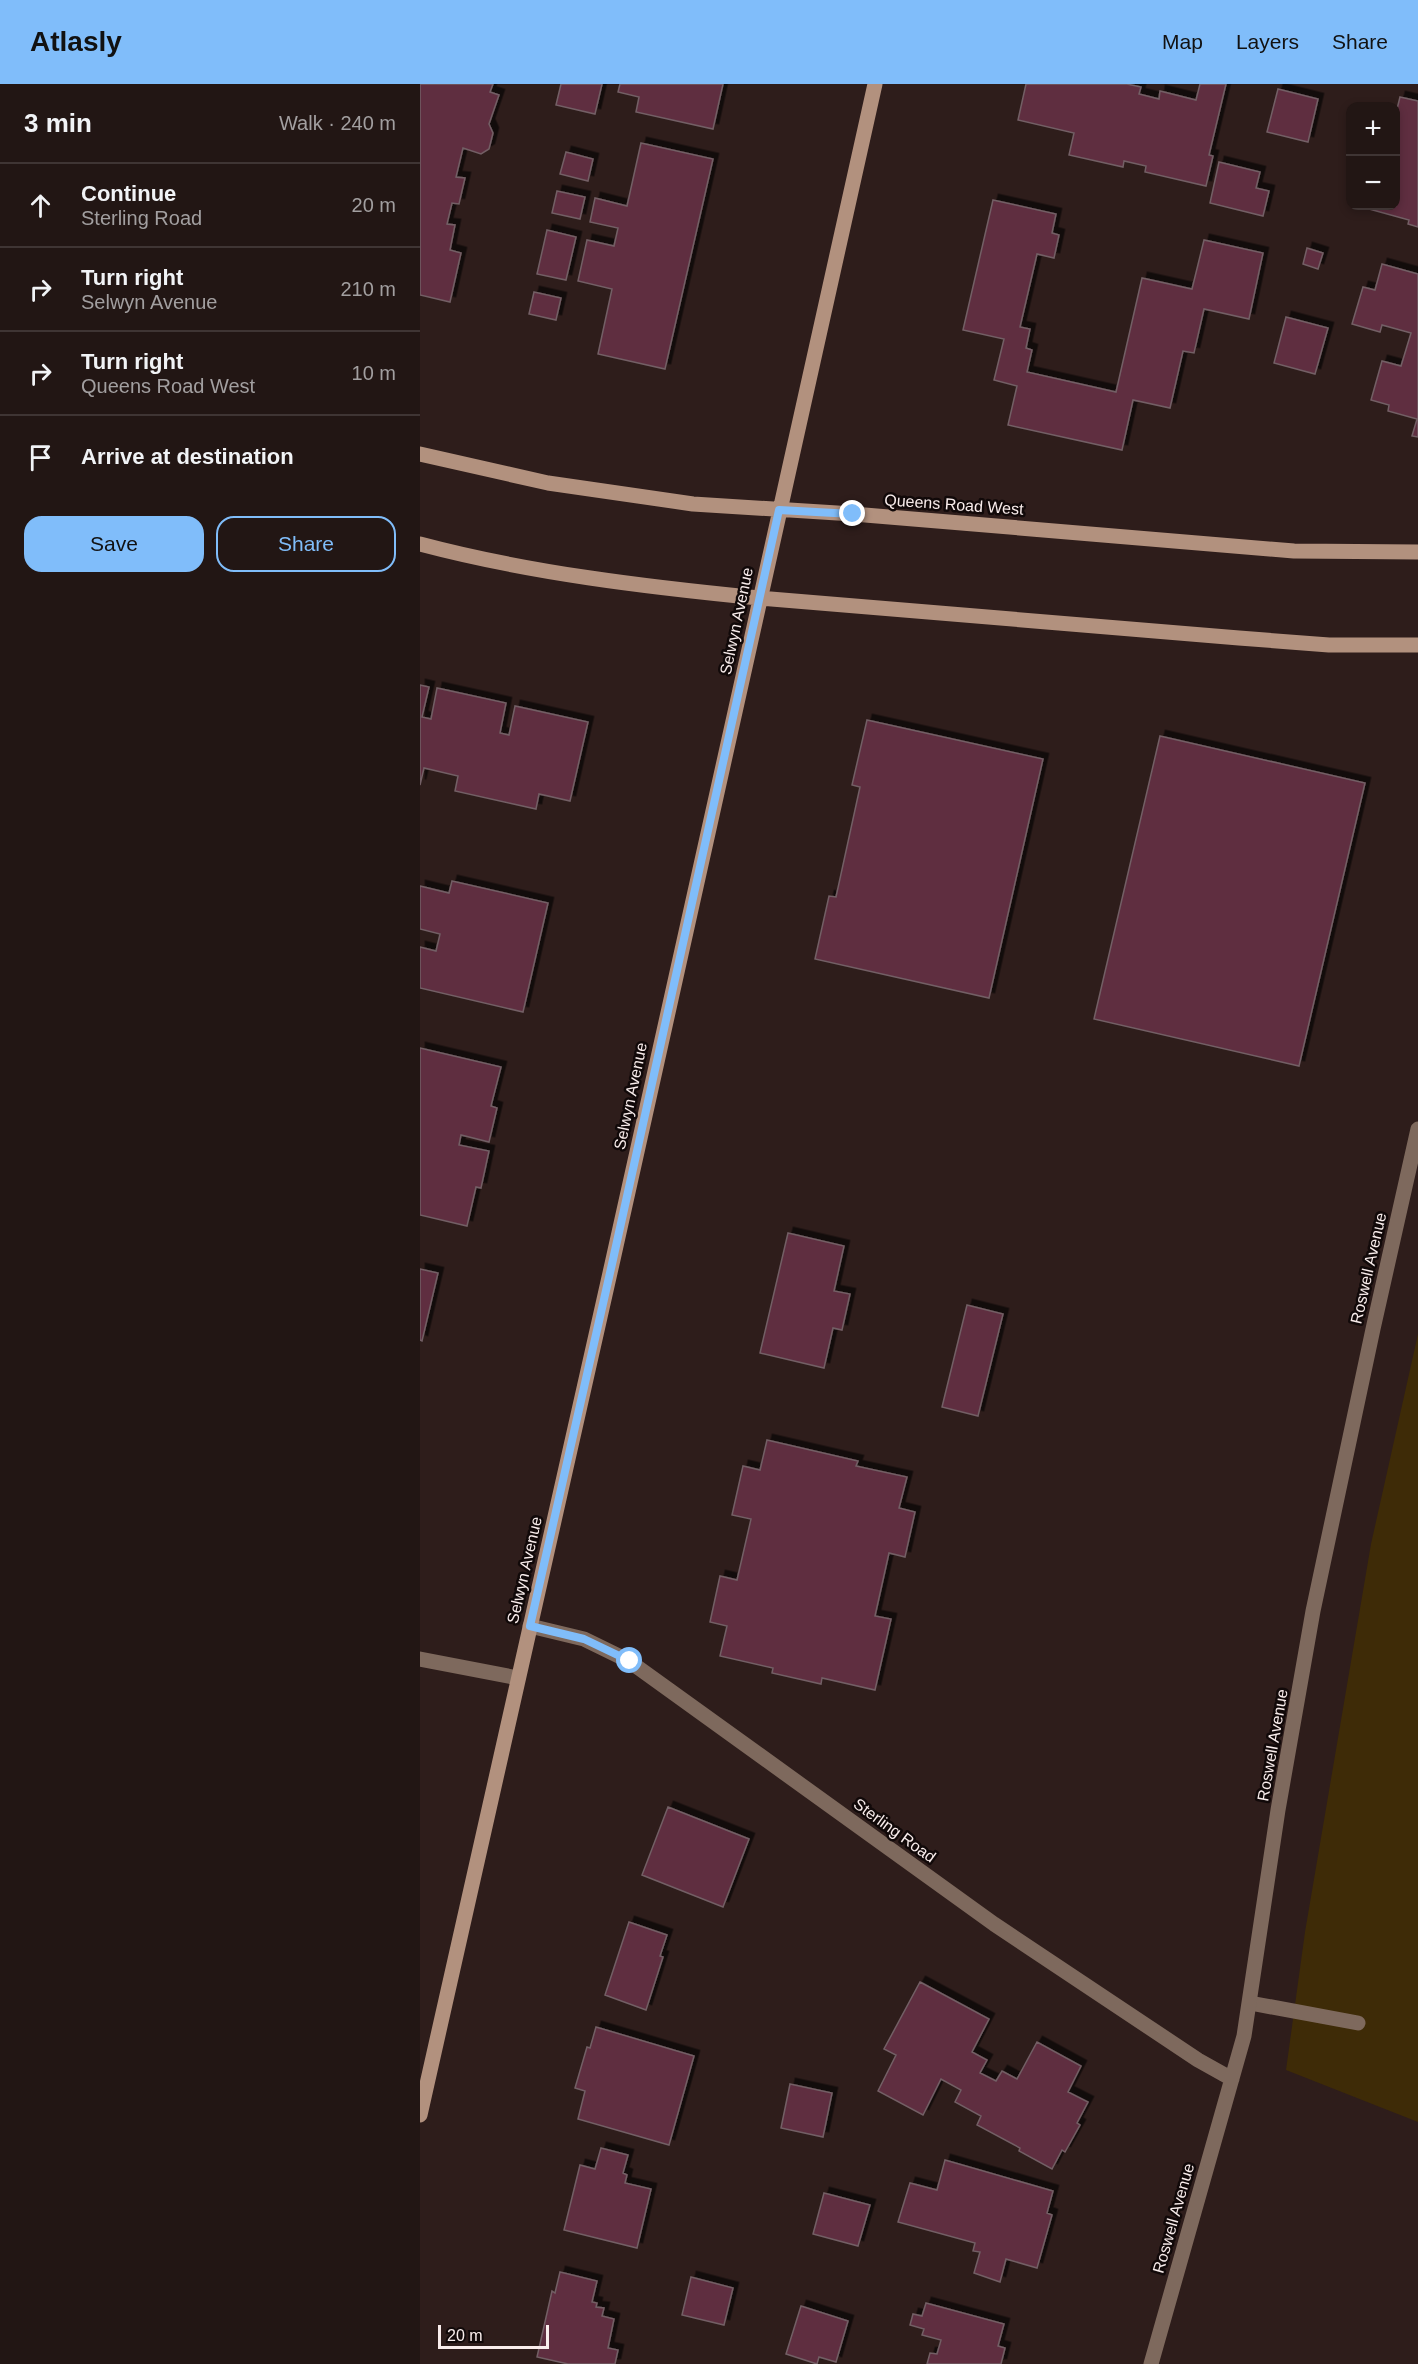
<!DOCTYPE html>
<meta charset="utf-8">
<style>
:root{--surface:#221614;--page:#2e2322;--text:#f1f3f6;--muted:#a29fa0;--line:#3f3534;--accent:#80bdfa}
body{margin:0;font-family:Arial,sans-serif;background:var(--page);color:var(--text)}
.controls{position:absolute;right:18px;top:18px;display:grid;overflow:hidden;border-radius:12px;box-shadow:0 3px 9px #0003}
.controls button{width:54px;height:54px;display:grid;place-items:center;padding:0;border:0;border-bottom:2px solid var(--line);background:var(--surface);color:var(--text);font:30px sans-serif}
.scale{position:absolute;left:18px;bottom:15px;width:111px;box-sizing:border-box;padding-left:6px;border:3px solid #f9edec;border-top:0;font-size:16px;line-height:21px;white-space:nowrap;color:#f9edec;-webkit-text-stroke:4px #110909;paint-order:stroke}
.stop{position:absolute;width:18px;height:18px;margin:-14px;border:4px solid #80bdfa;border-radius:50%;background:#fff}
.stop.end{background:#80bdfa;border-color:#fff;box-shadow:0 2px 6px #0008}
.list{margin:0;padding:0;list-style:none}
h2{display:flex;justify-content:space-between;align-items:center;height:78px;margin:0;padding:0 24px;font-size:26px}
h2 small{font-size:20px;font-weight:400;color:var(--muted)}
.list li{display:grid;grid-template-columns:39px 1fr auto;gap:18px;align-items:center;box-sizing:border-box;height:84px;padding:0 24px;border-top:2px solid var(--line)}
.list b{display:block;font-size:22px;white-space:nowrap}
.list p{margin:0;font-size:20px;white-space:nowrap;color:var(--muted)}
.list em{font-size:20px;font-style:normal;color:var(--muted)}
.actions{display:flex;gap:12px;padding:18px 24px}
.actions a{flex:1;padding:14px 0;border:2px solid var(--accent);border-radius:18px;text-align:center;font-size:21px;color:var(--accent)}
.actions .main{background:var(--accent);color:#111}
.icon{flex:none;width:33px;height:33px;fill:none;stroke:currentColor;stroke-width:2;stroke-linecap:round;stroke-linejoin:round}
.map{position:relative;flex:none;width:998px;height:2280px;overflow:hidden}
header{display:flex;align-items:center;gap:36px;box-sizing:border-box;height:84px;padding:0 30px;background:var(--accent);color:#111}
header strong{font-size:28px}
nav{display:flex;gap:33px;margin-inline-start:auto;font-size:21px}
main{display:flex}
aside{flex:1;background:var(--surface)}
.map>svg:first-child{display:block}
</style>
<header>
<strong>Atlasly</strong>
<nav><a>Map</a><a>Layers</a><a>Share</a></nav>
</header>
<main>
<aside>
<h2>3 min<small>Walk · 240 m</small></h2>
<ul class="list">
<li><svg class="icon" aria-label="ahead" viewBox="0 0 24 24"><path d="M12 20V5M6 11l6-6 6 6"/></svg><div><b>Continue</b><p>Sterling Road</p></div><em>20 m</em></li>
<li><svg class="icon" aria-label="right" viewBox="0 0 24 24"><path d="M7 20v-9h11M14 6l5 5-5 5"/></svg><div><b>Turn right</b><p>Selwyn Avenue</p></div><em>210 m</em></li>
<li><svg class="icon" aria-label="right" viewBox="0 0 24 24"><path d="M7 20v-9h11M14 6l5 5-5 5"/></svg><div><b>Turn right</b><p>Queens Road West</p></div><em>10 m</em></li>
<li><svg class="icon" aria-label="arrive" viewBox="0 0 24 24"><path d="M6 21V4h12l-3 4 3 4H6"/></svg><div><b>Arrive at destination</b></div></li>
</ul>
<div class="actions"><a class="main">Save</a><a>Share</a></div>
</aside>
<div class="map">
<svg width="998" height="2280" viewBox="0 0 998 2280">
<defs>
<filter id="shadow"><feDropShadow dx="5.5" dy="-5.5" stdDeviation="0" flood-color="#0009"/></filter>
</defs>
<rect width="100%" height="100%" fill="#2e1d1b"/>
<path fill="#3e2b07" d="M998,1250V2038L866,1986L885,1848L951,1460Z"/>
<path fill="#5e2f41" stroke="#735f65" stroke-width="1.5" filter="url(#shadow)" d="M0,0H73L70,8L79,11L69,40L73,49L69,65L61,70L43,64L36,93L45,94L39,120L32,119L27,140L35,141L30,166L41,169L30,218L0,211Z
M141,0H182L175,30L136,21Z
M200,0H303L293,45L216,28L219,13L198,8Z
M606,0H707L721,3L719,10L739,15L740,7L776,16L780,0H806L789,71L793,72L786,102L725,88L726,82L704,77L703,83L649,71L654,49L598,36Z
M858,5L898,15L888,58L847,48Z
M980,13L998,17V143L988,140L989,136L949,125L950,122H976V29Z
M221,59L293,75L245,285L178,270L192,205L158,197L167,156L194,162L198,144L170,138L175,114L207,122Z
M146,68L173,75L168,97L140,90Z
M799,78L840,88L836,104L849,107L843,132L790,119Z
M137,107L165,113L160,135L132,129Z
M573,116L636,130L632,149L639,151L634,174L617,170L600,243L610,245L606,264L612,266L607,288L696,308L722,194L772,205L784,156L843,169L829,235L784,225L774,269L763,267L750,324L713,316L702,366L588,341L597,302L574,296L584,255L543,246Z
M127,146L156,153L146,196L117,190Z
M887,164L903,169L898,185L883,180Z
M962,180L998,190V353L992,352L997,335L968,327L969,321L951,316L962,277L981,282L991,249L962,241L960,248L932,240L943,203L955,206Z
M114,208L141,214L136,236L109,230Z
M866,233L908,244L895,290L854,279Z
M0,601L9,603L2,633L11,635L17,604L86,619L80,649L89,651L95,622L168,638L150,717L119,710L116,725L35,707L38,692L4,684L0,701Z
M447,636L623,675L569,914L395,875L409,812L416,813L440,703L432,701Z
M740,652L945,699L879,982L674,935Z
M32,797L128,819L103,928L0,904V863L16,867L20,850L0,845V802L29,809Z
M0,964L81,983L71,1022L77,1024L69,1058L41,1051L39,1061L69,1067L61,1104L56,1103L47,1142L0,1131Z
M368,1149L424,1162L414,1207L430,1210L422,1246L413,1244L404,1284L340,1269Z
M0,1185L18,1189L2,1257L0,1256Z
M547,1221L583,1230L558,1332L522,1323Z
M347,1356L438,1377L436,1382L487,1393L479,1424L495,1428L485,1473L469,1469L455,1532L471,1535L455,1606L402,1594L401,1600L352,1589L353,1584L300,1572L307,1542L290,1538L300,1492L317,1496L331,1435L312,1431L323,1382L340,1386Z
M248,1723L329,1755L303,1823L222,1791Z
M209,1838L247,1851L240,1872L243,1873L226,1926L185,1911Z
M500,1898L569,1935L552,1968L567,1976L560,1989L576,1997L582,1987L597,1995L617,1958L661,1982L648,2008L668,2018L657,2039L660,2041L645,2068L642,2066L632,2085L599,2067L600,2064L557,2041L561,2032L535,2018L541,2006L521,1995L503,2031L458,2007L476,1971L464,1965Z
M176,1943L274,1972L249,2061L158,2035L165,2007L155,2004L167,1963L170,1964Z
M370,2000L412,2009L403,2053L361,2044Z
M181,2064L208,2071L203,2089L207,2091L205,2099L231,2105L217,2164L144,2146L160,2081L175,2085Z
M525,2076L633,2107L627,2129L632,2131L617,2184L586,2175L580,2198L554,2189L560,2168L553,2167L555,2159L478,2138L490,2099L517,2106Z
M404,2109L450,2121L438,2162L393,2150Z
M140,2188L177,2197L172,2218L177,2219L176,2223L184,2224L182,2232L194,2235L188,2264L198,2266L195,2280H148L117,2273L132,2207L135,2209Z
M271,2193L313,2204L304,2241L262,2231Z
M506,2219L584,2240L578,2262L585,2264L581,2280H507L510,2269L517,2270L521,2256L502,2251L504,2245L490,2241L493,2230L502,2232Z
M381,2222L428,2237L416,2278L399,2273L397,2280L366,2270Z"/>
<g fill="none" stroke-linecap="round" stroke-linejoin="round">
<path stroke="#7e695d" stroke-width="15" d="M830,1919L938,1939"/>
<path stroke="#7e695d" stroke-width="15" d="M110,1542L164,1555L209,1577L574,1840L778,1976L812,1995
M0,1575L98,1594
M731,2280L824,1952L858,1726L893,1527L953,1245L998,1045"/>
<path stroke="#b2917e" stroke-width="15" d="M0,370L128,399L273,420L433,430L874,467L998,468
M0,460C109,489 227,503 339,514L819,554L909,561H998
M0,2031L192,1180L455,0"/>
</g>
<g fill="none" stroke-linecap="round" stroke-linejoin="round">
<path stroke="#80bdfa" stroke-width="8" d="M210,1577L164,1555L110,1542L192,1180L359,426L433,430"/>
</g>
<g text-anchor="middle" stroke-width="5" stroke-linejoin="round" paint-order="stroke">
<g font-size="16" fill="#f9edec" stroke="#110909">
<text transform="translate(534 420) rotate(4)" y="6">Queens Road West</text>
<text transform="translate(316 537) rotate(-78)" y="6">Selwyn Avenue</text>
<text transform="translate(210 1012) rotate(-78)" y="6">Selwyn Avenue</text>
<text transform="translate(948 1184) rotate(-77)" y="6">Roswell Avenue</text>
<text transform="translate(104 1486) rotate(-77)" y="6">Selwyn Avenue</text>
<text transform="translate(852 1661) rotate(-80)" y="6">Roswell Avenue</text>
<text transform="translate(475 1746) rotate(36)" y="6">Sterling Road</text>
<text transform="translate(753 2134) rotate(-74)" y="6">Roswell Avenue</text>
</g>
</g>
</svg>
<div class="controls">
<button>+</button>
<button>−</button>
</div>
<div class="scale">20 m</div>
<div class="stop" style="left:210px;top:1577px"></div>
<div class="stop end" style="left:433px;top:430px"></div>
</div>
</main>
